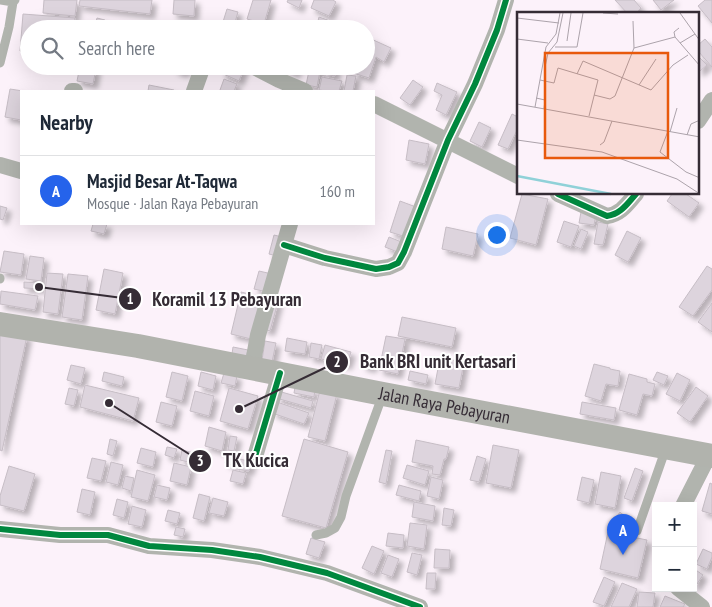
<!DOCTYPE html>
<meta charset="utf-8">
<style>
:root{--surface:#fff;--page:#f6f6f7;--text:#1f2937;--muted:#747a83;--line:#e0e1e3;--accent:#2563eb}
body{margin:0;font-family:"PT Sans Narrow",sans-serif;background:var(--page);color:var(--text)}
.controls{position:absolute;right:15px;bottom:15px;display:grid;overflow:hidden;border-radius:0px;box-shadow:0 5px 20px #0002}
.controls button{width:45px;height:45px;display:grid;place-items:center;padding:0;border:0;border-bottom:1px solid var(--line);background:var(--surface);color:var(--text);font:25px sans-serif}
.you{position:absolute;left:496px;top:234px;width:18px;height:18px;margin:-12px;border:4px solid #fff;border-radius:50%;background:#1a73e8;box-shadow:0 0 0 8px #1a73e833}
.badge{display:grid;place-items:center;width:32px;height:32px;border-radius:50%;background:var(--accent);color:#fff;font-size:16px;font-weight:700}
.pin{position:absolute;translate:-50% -41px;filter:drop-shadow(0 1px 2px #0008)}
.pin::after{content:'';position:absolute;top:26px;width:18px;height:15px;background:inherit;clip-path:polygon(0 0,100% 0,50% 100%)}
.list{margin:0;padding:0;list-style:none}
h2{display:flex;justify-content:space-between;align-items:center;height:65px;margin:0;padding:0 20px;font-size:21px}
h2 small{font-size:16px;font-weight:400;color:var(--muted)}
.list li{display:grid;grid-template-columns:32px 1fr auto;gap:15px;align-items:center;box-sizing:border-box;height:70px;padding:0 20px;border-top:1px solid var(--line)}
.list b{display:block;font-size:19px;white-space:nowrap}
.list p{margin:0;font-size:16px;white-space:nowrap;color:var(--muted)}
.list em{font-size:16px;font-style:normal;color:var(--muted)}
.icon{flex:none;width:28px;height:28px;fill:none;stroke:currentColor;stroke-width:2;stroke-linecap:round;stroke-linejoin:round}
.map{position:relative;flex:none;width:712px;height:607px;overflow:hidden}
.search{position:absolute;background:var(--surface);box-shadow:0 5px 20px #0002;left:20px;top:20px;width:355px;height:55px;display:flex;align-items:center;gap:12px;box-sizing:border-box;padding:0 18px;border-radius:28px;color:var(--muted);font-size:19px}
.panel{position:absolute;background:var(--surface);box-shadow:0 5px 20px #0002;left:20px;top:90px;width:355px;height:135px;border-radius:0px}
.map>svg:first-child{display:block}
</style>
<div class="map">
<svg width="712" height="607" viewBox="0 0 712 607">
<defs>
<filter id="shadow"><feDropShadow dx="4.5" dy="4.5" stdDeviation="2.5" flood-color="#0004"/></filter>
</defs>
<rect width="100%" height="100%" fill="#fcf2fa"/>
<path fill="#ddd4dd" stroke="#c6bdc5" filter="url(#shadow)" d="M44,0H77L75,16L43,13Z
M80,0H152L150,14L79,6Z
M174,0H195L194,16L173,14Z
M253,0H271L264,24L247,19Z
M288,0H302L299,8L287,2Z
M314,0H333L336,2L329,16L311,8Z
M615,0H634L641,8L635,14H628Z
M653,0H674L661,10Z
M705,0H712V23L698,6Z
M227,9L238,12L233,29L222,25Z
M23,14L75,18L74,29H29V51H20Z
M319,17L336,23L334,29H327L317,25Z
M97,18L105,20L103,29H94Z
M369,38L391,48L384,62L376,57L369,78L353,73L355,66H366V39H368Z
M705,39L712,47V67L698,51V45Z
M698,56L707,65L699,72L698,71Z
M80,66L96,69L93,84L77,81Z
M176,66H200L197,73L185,68L184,73L174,70Z
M224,66H245L239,81L221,73Z
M285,66H298L295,74L284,69Z
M310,66H321L317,87L306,85Z
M324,67L336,68L335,76L323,74Z
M347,75L356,76L353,91H344Z
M322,77L342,81L339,91H326L319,90Z
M224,79L237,84L234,91H223L220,90Z
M413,80L423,87L410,105L400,98Z
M437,83L457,92L446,115L436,110L442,95L434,91Z
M149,85L174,90V91H148Z
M10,89L23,91H21V120L5,117Z
M512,114L518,117V128L508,149L498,145Z
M479,122L491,128L482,147L470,141Z
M409,140L429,144L425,164L406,160Z
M522,194L548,199L536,245L510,238Z
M672,194H686L699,203L689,217L667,201Z
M400,201L416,207L406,237L390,232Z
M0,206L7,208L3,220L0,219Z
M581,212L596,214L594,225L579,223Z
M564,221L579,226L571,247L557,242Z
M598,222L608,224L603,245L594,244Z
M93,224H107L104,234L91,231Z
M446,227L478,234L473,256L442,249Z
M581,229L588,232L581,249L574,246Z
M627,231L641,238L628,262L615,255Z
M274,235L282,237L277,256L269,254Z
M389,237L404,243L400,253L385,247Z
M4,251L24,254L21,275L0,272Z
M30,256L44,258L41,281L26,279Z
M707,266L712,269V290L693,316L679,307Z
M104,269L123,273L115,314L96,310Z
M259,271L272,274L267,292L254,289Z
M47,273L63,274L58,314L43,312Z
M68,274L88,276L82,320L62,317Z
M24,282L42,283V289L24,288Z
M1,291L38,296L35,310L0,304Z
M241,292L265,298L255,340L231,334Z
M271,300L278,302L270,331L263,329Z
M712,303V332L698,322Z
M402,317L456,328L452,347L398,336Z
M0,332L27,336L2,451L0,450Z
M386,336L405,339L398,374L379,370Z
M287,338L307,342L305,354L285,351Z
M265,341L276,343L272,362L262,360Z
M311,343L322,345L319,359L309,357Z
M325,345L351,352L347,365L321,359Z
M233,347L248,350L246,357L232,354Z
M364,357L374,359L372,368L362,366Z
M440,358L464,362L459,388L435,384Z
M594,364L610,368V369L620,371L618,386L606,384L601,401L585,396Z
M71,365L85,368L81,384L67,380Z
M410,371L428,375L426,384L408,380Z
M104,372L124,377L122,386L102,381Z
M172,372L188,376L182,401L166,397Z
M201,372L216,376L213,390L198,386Z
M657,372L668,376L664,385L653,380Z
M224,373L237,376L235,386L221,383Z
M677,373L690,380L680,401L666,394Z
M629,374L647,379V382L655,384L652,396L643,394L637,415L619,410Z
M85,385L139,398L133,421L80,407Z
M295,387L315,390L314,397L294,393Z
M696,387L708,396L690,422L677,413Z
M69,388L78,390L74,406L65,404Z
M229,388L258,396L248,429L220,421Z
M320,390L337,394L325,441L308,437Z
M195,391L214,396L209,416L190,411Z
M278,391L313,401L311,408L276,398Z
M161,402L177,406L172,426L156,422Z
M277,402L309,413L304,424L272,413Z
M582,402L616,408L614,420L580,414Z
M209,427L226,432L222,451L205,446Z
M230,436L237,437L234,451L228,450Z
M110,439L117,441L113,456L107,454Z
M304,439L348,452L326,528L282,516Z
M416,440L449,447L446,459H444L440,475L432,474L433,466L412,462Z
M493,445L519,450L511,488L486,483Z
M167,447L177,449L174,458L165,455Z
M141,448L156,452L153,467L137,463Z
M182,450L194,453L192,463L180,460Z
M386,450L392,451L386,484L379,482Z
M227,454L238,457L236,466L225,463Z
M477,456L486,459L479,482L470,480Z
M92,458L106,461L101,481L87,478Z
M240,459L252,462L249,471L237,469Z
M111,462L123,465L118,485L106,482Z
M174,463L191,467L187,485L170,481Z
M407,465L429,471L425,485L403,478Z
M9,466L35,474L24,511L0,505V496Z
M635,468L643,471L632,501L624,498Z
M137,470L155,475L148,501L131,497Z
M233,470L246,473L243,484L230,481Z
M601,472L621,476L615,508L595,504Z
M125,476L134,478L131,491L122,488Z
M431,477L443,480L439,499L427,496Z
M582,477L594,480L589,503L577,500Z
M710,483L712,484V514L702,511Z
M157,485L170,488L167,500L154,497Z
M399,485L421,491L419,501L396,495Z
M82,489L95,492L90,515L77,512Z
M199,494L210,497L204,521L193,518Z
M213,498L228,502L224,516L209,513Z
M117,499L128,502L124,518L113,515Z
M414,502L435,506L433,521L412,517Z
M132,506L146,510L142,527L128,524Z
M444,508L454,510L451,526L442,525Z
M168,510L180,513L177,524L165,521Z
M620,512L628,519L619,530L611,524Z
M410,523L427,525L424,549L407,546Z
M176,527L185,529L183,537L174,535Z
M608,532L647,540L638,578L600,569Z
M388,533L404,535L403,548L386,546Z
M311,538L325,542L319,558L306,554Z
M372,546L384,551L374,574L362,568Z
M435,549L450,550L449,568H434Z
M703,549L712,553V557L707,569L696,564Z
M412,553L422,555L417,575L407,572Z
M388,555L399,559L392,577L381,573Z
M693,568L703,575L695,587L693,586Z
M427,573H436L435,589H426Z
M604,577L615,582L604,606L593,602Z
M622,583L637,589L629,607H611Z
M639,592L655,593L653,607H637Z
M665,596L685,604L683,607H660Z"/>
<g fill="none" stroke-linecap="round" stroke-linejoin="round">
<path stroke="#b1b4ae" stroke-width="9" d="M1,0L13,2
M0,63L9,27L13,2L15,0
M0,278V279
M637,531L666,448
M316,535L326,533L335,528L341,517L346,496L383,394"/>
<path stroke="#b1b4ae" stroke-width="16" d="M252,66L279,80L305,91
M72,91H75
M194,91L203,66
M374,104L518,176
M698,121L712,100
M0,165L21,171
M558,194L607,216C621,214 627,204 636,194
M284,245L325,258L376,269L389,267L398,263L404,252L448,140L475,84L497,30L506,0
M252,368L258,335L290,224
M254,460L280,373
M683,506L709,455
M0,529L60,535H108L149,546L212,550L260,557L327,573L420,607
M678,588L702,607"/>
<path stroke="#b1b3ad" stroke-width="24" id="s1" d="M0,324L138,346L383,394L712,456"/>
<g stroke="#fff" stroke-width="9">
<path id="cycleway" d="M558,194L607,216C621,214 627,204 636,194
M284,245L325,258L376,269L389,267L398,263L404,252L448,140L475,84L497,30L506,0
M254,460L280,373
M0,529L60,535H108L149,546L212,550L260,557L327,573L420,607"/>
</g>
<use href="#cycleway" stroke="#00873e" stroke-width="6"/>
</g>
<g text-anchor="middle" stroke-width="4" stroke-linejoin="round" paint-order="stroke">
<g font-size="18" fill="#352c35" stroke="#fff">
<text dy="6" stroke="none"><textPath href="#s1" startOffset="452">Jalan Raya Pebayuran</textPath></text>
</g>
</g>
<g transform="translate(517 12)">
<rect width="182" height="182" fill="#fcf2fa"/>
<path fill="none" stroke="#90d1d8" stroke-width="2.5" d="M0,164L94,182"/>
<path fill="none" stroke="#aca3ab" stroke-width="1" d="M86,1L101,2M163,1L183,29M0,6L42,11M162,16L157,20L158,25L183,54M0,27L31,31M50,29L54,1M163,31L178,22M38,35H60L66,1M117,36L158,25M28,55L31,41L40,30L46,1M60,62L66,49L134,78L156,53L171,43M23,68L37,71L41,56L81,68L72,104M122,73L139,47M77,83L93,87L98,84L117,36L116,9M19,86L28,88L27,97M0,92L183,125M18,95L29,35L39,22L43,1M151,119L143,140L169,160L183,166M153,120L160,96M170,123L174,112L183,108M0,128L85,140L160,167L183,182M83,133L87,130L95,109"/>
<path fill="#e8590c" fill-opacity="0.15" stroke="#e8590c" stroke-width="2.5" d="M28,41H151V146H28Z"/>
<rect width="182" height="182" fill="none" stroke="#352c35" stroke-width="2.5"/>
</g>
<path fill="none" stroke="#352c35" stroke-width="2" d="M39 287L130 299M239 409L337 362M109 403L200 461"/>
<g fill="#352c35" stroke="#fff" stroke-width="2">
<circle cx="39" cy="287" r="5"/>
<circle cx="239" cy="409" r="5"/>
<circle cx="109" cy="403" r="5"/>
<circle cx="130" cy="299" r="12"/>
<circle cx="337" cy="362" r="12"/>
<circle cx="200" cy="461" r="12"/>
</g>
<g font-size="15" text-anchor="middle" font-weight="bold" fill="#fff">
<text x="130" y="304">1</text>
<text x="337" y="367">2</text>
<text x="200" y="466">3</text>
</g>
<g font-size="19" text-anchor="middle" font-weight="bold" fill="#352c35" stroke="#fff" stroke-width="4" stroke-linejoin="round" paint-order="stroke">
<text x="227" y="306">Koramil 13 Pebayuran</text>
<text x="438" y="368">Bank BRI unit Kertasari</text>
<text x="256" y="467">TK Kucica</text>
</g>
</svg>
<div class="controls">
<button>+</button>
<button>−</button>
</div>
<div class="you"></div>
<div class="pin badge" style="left:623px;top:555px">A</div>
<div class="search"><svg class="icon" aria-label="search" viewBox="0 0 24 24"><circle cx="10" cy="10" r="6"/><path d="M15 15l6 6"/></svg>Search here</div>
<section class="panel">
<h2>Nearby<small></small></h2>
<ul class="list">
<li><span class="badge">A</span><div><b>Masjid Besar At-Taqwa</b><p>Mosque · Jalan Raya Pebayuran</p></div><em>160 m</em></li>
</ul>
</section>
</div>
